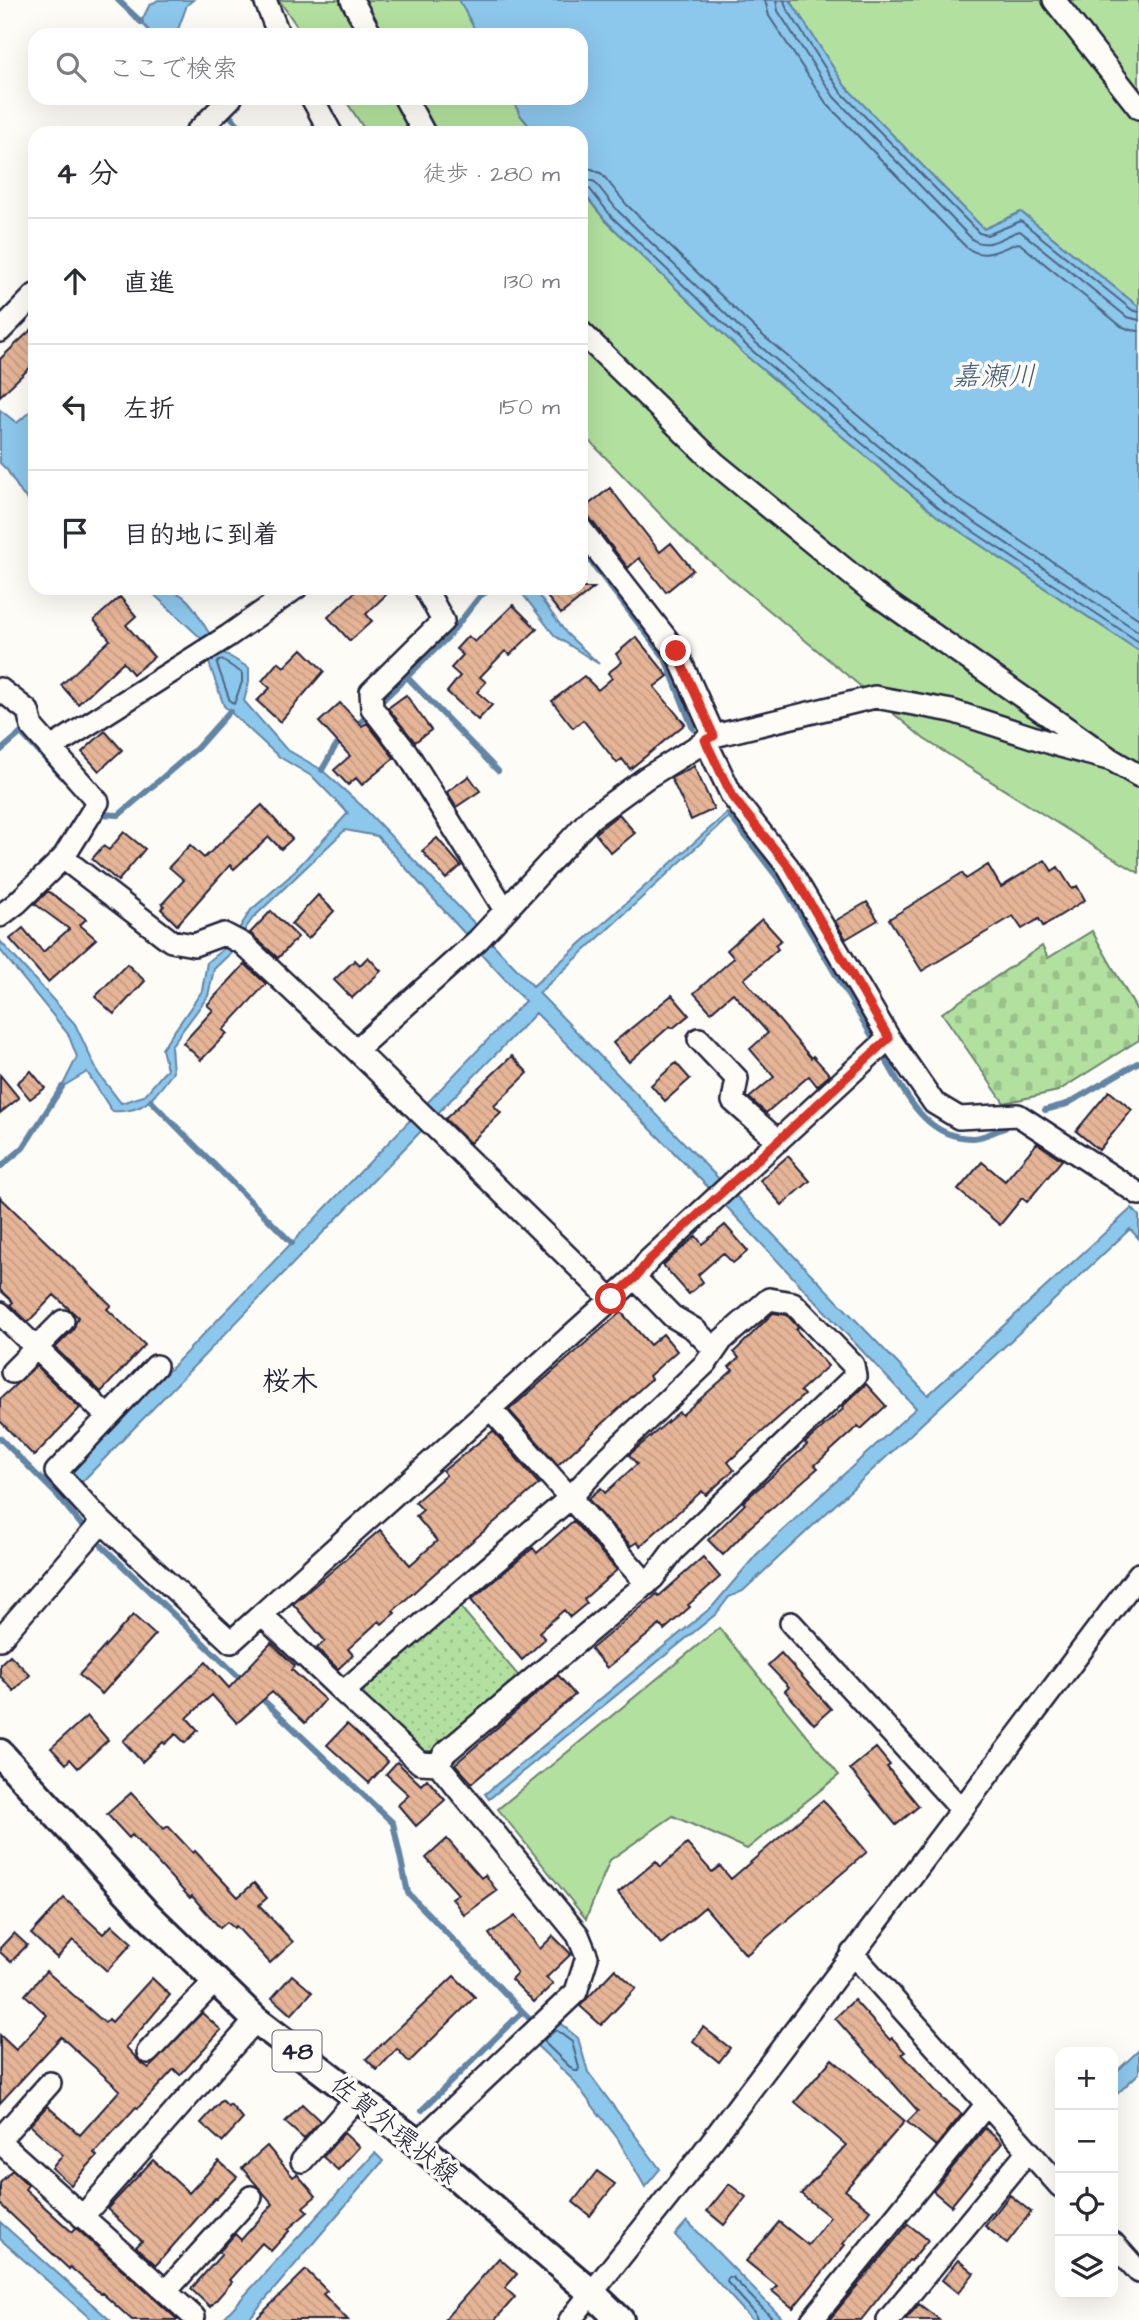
<!DOCTYPE html>
<html lang="ja">
<meta charset="utf-8">
<style>
:root{--surface:#fff;--page:#f7f7f7;--text:#2b2b33;--muted:#7c7c81;--line:#e1e1e2}
body{margin:0;font-family:"Architects Daughter","Klee One",sans-serif;background:var(--page);color:var(--text)}
.controls{position:absolute;right:21px;bottom:21px;display:grid;overflow:hidden;border-radius:14px;box-shadow:0 7px 28px #0002}
.controls button{width:63px;height:63px;display:grid;place-items:center;padding:0;border:0;border-bottom:2px solid var(--line);background:var(--surface);color:var(--text);font:35px sans-serif}
.stop{position:absolute;width:21px;height:21px;margin:-16px;border:5px solid #d93025;border-radius:50%;background:#fff}
.stop.end{background:#d93025;border-color:#fff;box-shadow:0 2px 7px #0008}
.list{margin:0;padding:0;list-style:none}
h2{display:flex;justify-content:space-between;align-items:center;height:91px;margin:0;padding:0 28px;font-size:30px}
h2 small{font-size:23px;font-weight:400;color:var(--muted)}
.list li{display:grid;grid-template-columns:46px 1fr auto;gap:21px;align-items:center;box-sizing:border-box;height:126px;padding:0 28px;border-top:2px solid var(--line)}
.list b{display:block;font-size:26px;white-space:nowrap}
.list em{font-size:23px;font-style:normal;color:var(--muted)}
.icon{flex:none;width:38px;height:38px;fill:none;stroke:currentColor;stroke-width:2;stroke-linecap:round;stroke-linejoin:round}
.map{position:relative;flex:none;width:1139px;height:2320px;overflow:hidden}
.search{position:absolute;background:var(--surface);box-shadow:0 7px 28px #0002;left:28px;top:28px;width:560px;height:77px;display:flex;align-items:center;gap:18px;box-sizing:border-box;padding:0 24px;border-radius:21px;color:var(--muted);font-size:26px}
.panel{position:absolute;background:var(--surface);box-shadow:0 7px 28px #0002;left:28px;top:126px;width:560px;height:469px;border-radius:21px}
.map>svg:first-child{display:block}
</style>
<div class="map">
<svg width="1139" height="2320" viewBox="0 0 1139 2320">
<defs>
<pattern id="cemetery-stones" width="16" height="16" patternUnits="userSpaceOnUse" patternTransform="scale(1.75)"><rect width="16" height="16" fill="#b2e19f"/><path d="M2 7V4a2 2 0 0 1 4 0v3zM10 15v-3a2 2 0 0 1 4 0v3z" fill="#99c18a"/></pattern>
<pattern id="park-dots" width="8" height="8" patternUnits="userSpaceOnUse" patternTransform="scale(1.75)"><rect width="8" height="8" fill="#b2e19f"/><path d="M2 2h.1M6 6h.1" fill="none" stroke="#99c18a" stroke-width="1.8" stroke-linecap="round"/></pattern>
<pattern id="building-back-hatch" width="6" height="6" patternUnits="userSpaceOnUse" patternTransform="scale(1.75)"><rect width="6" height="6" fill="#e6b597"/><path d="M-1 5l2 2M0 0l6 6M5-1l2 2" fill="none" stroke="#c59b83"/></pattern>
</defs>
<rect width="100%" height="100%" fill="#fdfcf7"/>
<filter id="ink" filterUnits="userSpaceOnUse"><feTurbulence type="fractalNoise" baseFrequency=".0143" numOctaves="2"/><feDisplacementMap in="SourceGraphic" scale="14" xChannelSelector="R" yChannelSelector="G"/><feConvolveMatrix kernelMatrix="1 2 1 2 8 2 1 2 1" color-interpolation-filters="sRGB"/></filter>
<g filter="url(#ink)">
<path fill="#b2e19f" stroke="#6a826d" stroke-width="2" d="M279,0H459L478,35H303Z
M790,0H1139V307L1021,212L984,229L845,86Z
M344,98H511L521,116L535,133H367Z
M581,190L606,221L744,354L937,516L1139,651V873L1098,849L924,739L687,542L581,432Z
M719,1628L839,1775L747,1849L673,1816L610,1860L586,1919L498,1809Z"/>
<path fill="url(#cemetery-stones)" stroke="#6a826d" stroke-width="2" d="M1092,931L1139,1014V1040L1058,1091L1004,1103L942,1013L1042,946L1048,958Z"/>
<path fill="url(#park-dots)" stroke="#6a826d" stroke-width="2" d="M457,1603L522,1680L433,1754L422,1750L364,1703L363,1681Z"/>
<path fill="#8cc7ec" stroke="#6285a5" stroke-width="2" d="M158,0H193L187,5L176,35H153L141,22L149,6Z
M459,0H790L845,86L984,229L1021,212L1139,307V651L937,516L744,354L606,221L581,190V133H535L521,116L511,98H581V35H478Z
M35,407V507L22,494L7,470L0,463V410L17,423Z
M147,588C190,588 190,604 211,636L204,641Z
M518,588H533L567,634L599,664L555,636Z
M219,650L249,668V682L244,701L286,749L322,770L363,807L477,926L466,935L377,836L345,830L253,918L243,932H237L251,910L289,877L348,813L313,777L278,756L224,706L207,657Z
M727,813L730,816L539,993L720,1180L710,1189L536,1013L436,1115L427,1103L525,1001L478,950L489,940L533,986Z
M0,941L75,1024L98,1073L121,1103L144,1096L167,1069L162,1049L202,991L207,962L226,947L234,950L214,969L208,996L171,1046L173,1072C155,1096 145,1114 112,1111L87,1072L62,1087L77,1057L68,1034L0,950Z
M413,1117L425,1127L79,1485L69,1474Z
M734,1194L928,1395L1132,1208L1139,1216V1239L1130,1229L743,1591L729,1597L716,1614L489,1799L485,1794L713,1606L756,1555L916,1408L724,1204Z
M555,2019L578,2038L588,2072L660,2169L645,2187L618,2139L572,2079L533,2042Z
M1139,2050V2073L1113,2098V2075Z
M375,2153L383,2161L248,2320H222Z
M687,2221L784,2320H752L675,2235Z
M0,2222L110,2320H92L0,2239Z"/>
<g fill="none" stroke-linecap="round" stroke-linejoin="round">
<path stroke="#4c6482" stroke-width="2" d="M765,0L769,16L826,103L966,247C986,262 999,248 1019,243L1121,326L1131,330L1139,331
M776,0L778,11L834,97L973,240C990,250 1004,235 1020,231L1127,317L1139,320
M784,0L786,7L840,91L979,233L987,235L1021,221L1132,310L1139,312
M581,167L592,169L602,174L626,204L761,334L952,495L1139,619
M581,177L595,182L618,211L755,342L946,503L1139,632
M581,186L589,188L612,217L749,348L941,510L1139,642
M219,661L222,660L242,673V682L234,704L230,701L217,664Z
M556,2030L572,2042L579,2068L578,2071H574L545,2043V2039Z
M757,2320L755,2313L727,2282L728,2277H732L774,2320"/>
<path stroke="#6285a5" stroke-width="6" d="M118,0L141,22
M231,117L247,133
M581,549L665,658L693,729
M407,677L498,771
M383,700L448,637L480,596L493,588
M355,727L365,718
M0,751L21,733L65,780
M322,770L335,747L342,740
M99,814L119,815L197,748L230,711
M730,816L783,885L873,1038
M885,1059C906,1094 925,1139 973,1138C983,1138 995,1131 1005,1128
M151,1101L292,1243
M1045,1110L1067,1104L1139,1062
M0,1167L23,1148L62,1087
M0,1438L58,1496L83,1527
M102,1546L245,1683
M258,1695L393,1823L408,1893L531,2020
M422,2110L521,2013"/>
</g>
<path fill="url(#building-back-hatch)" stroke="#22223b" stroke-width="2" d="M35,326V363L0,396V359Z
M610,488L660,552L671,543L693,570L666,592L639,558L628,568L583,509Z
M359,588H393L366,614L372,621L350,641L328,617Z
M540,588H594L561,614Z
M120,597L136,616L126,625L154,657L133,674L123,662L78,704L61,685L110,640L94,620Z
M513,605L537,629L510,655L505,651L480,677L486,682L477,692L492,705L478,720L447,692L460,676L451,668L463,655L456,649L468,636L475,642Z
M636,637L668,676L654,687L685,724L630,769L622,759L617,763L583,720L573,728L552,701L584,676L598,690L612,678L608,673L622,662L616,654Z
M302,649L324,671L280,722L257,701L270,688L262,681L278,662L284,667Z
M406,695L431,730L415,742L388,708Z
M340,703L362,726L367,723L394,758L362,785L356,778L348,785L334,770L350,756L319,722Z
M105,731L122,750L99,771L82,752Z
M694,766L714,809L691,820L671,778Z
M469,776L480,791L456,807L447,792Z
M262,805L292,839L281,849L269,837L234,869L230,865L177,925L161,909L164,906L162,904L184,880L169,867L190,845L204,858Z
M619,814L635,833L611,853L595,833Z
M124,832L145,849L118,881L92,859L103,846L109,850Z
M437,838L461,866L446,879L422,851Z
M1045,860L1052,871L1058,867L1072,889L1077,886L1085,900L1043,926L1039,919L1022,929L1013,916L922,971L889,919L962,873L966,879L988,865L1001,887Z
M48,891L86,919L80,925L96,939L48,982L10,939L23,928L43,952L69,929L35,904Z
M318,895L334,911L308,939L291,924Z
M867,902L878,920L846,939L835,921Z
M271,911L298,937L278,958L250,933Z
M762,919L781,940L775,945L778,949L744,979L811,1058L813,1056L830,1075L817,1086L809,1076L766,1113L749,1098L774,1077L750,1049L768,1033L733,993L711,1012L694,993L734,958L727,950Z
M368,957L381,971L352,998L334,980L355,960L360,965Z
M127,964L145,981L114,1014L95,997Z
M245,964L266,984L223,1030L227,1033L201,1060L183,1043L213,1010L207,1005Z
M672,995L689,1015L673,1028L670,1026L629,1062L613,1043Z
M512,1056L528,1073L494,1106L501,1113L470,1143L445,1119Z
M676,1063L690,1079L665,1101L651,1085Z
M31,1071L45,1088L30,1099L17,1083Z
M0,1075L19,1098L0,1113Z
M1109,1091L1132,1110L1099,1150L1076,1131Z
M1037,1143L1062,1160L1027,1202L1022,1198L1000,1225L958,1190L982,1162L1005,1181Z
M788,1156L810,1181L782,1205L760,1180Z
M0,1197L111,1305L107,1309L145,1345L101,1392L55,1348L73,1330L78,1317L54,1295L29,1321H27L10,1305L13,1302L0,1290Z
M725,1225L748,1251L733,1263L723,1253L698,1275L703,1282L689,1294L663,1265L696,1236L702,1244Z
M621,1312L650,1345L663,1334L677,1351L649,1376L651,1379L558,1465L509,1410Z
M773,1313L787,1315L798,1327L796,1330L828,1366L800,1391L804,1395L728,1462L734,1470L706,1495L702,1491L640,1546L637,1542L631,1546L588,1499L601,1488L605,1493L637,1464L629,1455L679,1412L682,1415L733,1370L729,1367L739,1358L734,1352Z
M36,1366L80,1408L34,1456L0,1421V1399Z
M866,1384L886,1406L861,1429L858,1426L815,1465L818,1468L750,1527L723,1555L708,1540L745,1504L743,1502L807,1445L805,1443L843,1409L842,1407Z
M493,1431L539,1484L434,1574L393,1611L395,1613L382,1624L379,1621L348,1649L353,1655L338,1669L317,1648L325,1641L293,1604L380,1530L410,1565L437,1541L416,1516L423,1510L415,1502L446,1475L443,1471Z
M573,1521L617,1570L584,1599L587,1603L570,1617L564,1610L539,1632L545,1639L522,1660L471,1600L533,1548L537,1553Z
M703,1557L720,1577L688,1605L690,1607L664,1630L660,1625L607,1668L591,1649L657,1594L659,1596Z
M133,1615L155,1635L102,1694L79,1675Z
M271,1643L295,1666L292,1670L325,1700L305,1723L272,1692L237,1723L212,1695L187,1718L198,1730L185,1743L176,1734L165,1744L163,1742L142,1762L123,1741L206,1662L229,1688Z
M781,1653L831,1709L814,1724L785,1691L789,1687L768,1665Z
M10,1655L30,1675L14,1691L0,1676V1664Z
M558,1675L575,1695L472,1783L455,1764Z
M87,1716L108,1740L78,1768L70,1759L66,1764L51,1748Z
M347,1724L388,1762L369,1783L327,1745Z
M876,1748L890,1765L887,1767L919,1806L896,1825L850,1769Z
M397,1762L421,1785L427,1779L445,1800L416,1826L398,1805L409,1795L386,1774Z
M131,1793L164,1829L168,1826L193,1853L195,1851L238,1897L254,1883L267,1898L259,1905L293,1942L270,1963L236,1926L234,1928L227,1922L220,1928L192,1896L190,1898L132,1835L129,1838L107,1814Z
M823,1800L867,1852L746,1955L705,1907L661,1944L618,1893L656,1861L661,1867L687,1844L712,1872L720,1866L731,1879Z
M447,1839L481,1878L485,1875L497,1891L464,1915L452,1898L458,1894L426,1858Z
M64,1898L103,1934L112,1925L132,1943L107,1971L73,1940L57,1958L31,1934Z
M515,1916L540,1949L553,1936L571,1954L546,1978L553,1984L534,2002L511,1979L517,1973L489,1934Z
M14,1933L27,1945L11,1962L0,1952V1948Z
M615,1969L636,1988L601,2025L580,2006Z
M46,1971L105,2023L109,2019L112,2022L152,1978L170,1995L126,2047L140,2062L149,2068L202,2013L221,2030L180,2075L174,2069L138,2108L136,2107L94,2153L97,2156L71,2185L52,2168L63,2155L30,2125L47,2106L80,2135L120,2090L61,2037L0,2103V2035L16,2050L47,2015L25,1995Z
M292,1975L312,1992L291,2015L272,1998Z
M454,1976L475,1997L409,2062L397,2049L377,2070L366,2059Z
M854,2000L890,2040L892,2038L905,2052L902,2054L943,2099L962,2114L936,2146L907,2122L918,2111L835,2018Z
M703,2027L730,2048L719,2062L693,2041Z
M832,2059L905,2121L845,2190L870,2210L843,2244L845,2245L793,2308L772,2291L777,2286L746,2261L779,2222L808,2245L830,2217L801,2194L846,2145L795,2102Z
M222,2100L228,2106L230,2104L243,2119L222,2142L201,2123Z
M302,2104L320,2121L304,2139L285,2122Z
M985,2128L1002,2143L951,2206L933,2191Z
M344,2133L359,2147L338,2170L323,2157Z
M267,2146L293,2177L297,2174L316,2196L303,2207L308,2212L288,2229L290,2230L271,2251L262,2243L229,2280L232,2282L210,2307L191,2289L222,2254L219,2252L235,2234L241,2240L273,2204L242,2168Z
M153,2160L189,2193L219,2161L237,2177L216,2199L215,2198L156,2265L136,2247L142,2241L107,2209Z
M12,2170L28,2185L25,2189L72,2232L76,2228L178,2320H132L102,2293L101,2294L70,2267L69,2269L0,2204V2183Z
M597,2171L615,2184L590,2216L573,2202Z
M729,2184L746,2197L724,2225L707,2211Z
M1010,2195L1031,2212L1007,2243L985,2226Z
M908,2224L928,2240L911,2261L909,2260L861,2320H829Z
M499,2258L517,2274L505,2288L515,2297L495,2320H444Z
M958,2260L974,2273L958,2293L942,2280Z
M306,2270L327,2291L323,2294L348,2320H255Z
M919,2304L940,2320H905Z"/>
<g fill="none" stroke-linecap="round" stroke-linejoin="round">
<g stroke="#22223b" stroke-width="26">
<path id="minor" d="M265,0L279,35
M352,0L371,35
M1054,0L1139,108
M312,98L331,133
M405,98L424,133
M196,133L231,98
M0,331L35,295
M581,332L715,463L874,593L1112,760
M425,588L443,621L371,692L372,708L407,753L505,910
M0,689L28,711L32,727L98,802L63,858L17,903L0,916
M714,736L875,697L952,711L1060,746L1112,760L1139,776
M705,740L732,796L788,867L889,1038L934,1103L959,1118L1018,1115L1139,1194
M51,748L228,636L296,588
M63,858L171,941L194,945L224,934L243,944L356,1050L611,1299
M699,1039L737,1079L733,1101L778,1141
M356,1050L478,940L591,818L646,778L714,736L676,651L581,529
M635,1278L672,1316L694,1329L714,1349
M0,1313L108,1417
M12,1372L63,1321
M490,1408L647,1584
M102,1522L56,1472L156,1366
M262,1615L343,1692L570,1498L602,1463L706,1363L722,1340L769,1299L793,1303L853,1365L855,1376L673,1551L653,1578L445,1753L438,1764L578,1935L587,1957L576,1992L417,2143
M791,1623L961,1809
M0,1639L102,1522L231,1642L635,1278L649,1260L889,1038
M343,1692L420,1763L438,1764
M852,1953L1060,2186
M148,2052L215,1981
M0,2139L50,2083
M0,2142L194,2317
M302,2161L357,2098
M82,2217L256,2020
M1113,2243L1139,2272
M166,2291L251,2197
M570,2320L696,2162L1139,1574
M812,2320L986,2105
M888,2320L1028,2151"/>
</g>
<g stroke="#22223b" stroke-width="32">
<path id="major" d="M0,1753L146,1913L256,2020L417,2143L593,2294L620,2320"/>
</g>
<use href="#minor" stroke="#fdfcf7" stroke-width="21"/>
<use href="#major" stroke="#fdfcf7" stroke-width="26"/>
</g>
</g>
<g fill="none" stroke-linecap="round" stroke-linejoin="round" filter="url(#ink)">
<path stroke="#d93025" stroke-width="9" d="M611,1299L635,1278L649,1260L889,1038L789,867L732,796L705,740L714,736L676,651"/>
</g>
<g text-anchor="middle" stroke-width="7" stroke-linejoin="round" paint-order="stroke">
<rect fill="#fdfcf7" stroke="#646373" stroke-width="2" x="272.5" y="2030.5" width="49" height="41" rx="5"/>
<g font-size="24" font-weight="bold" fill="#22223b">
<text x="297" y="2059">48</text>
</g>
<g font-size="26" fill="#22223b" stroke="#fdfcf7">
<text transform="translate(395 2129) rotate(39)" y="9">佐賀外環状線</text>
</g>
<g font-size="28" font-style="italic" fill="#475c79" stroke="#fdfcf7">
<text x="994" y="385">嘉瀬川</text>
</g>
<g font-size="28" font-weight="bold" fill="#22223b" stroke="#fdfcf7">
<text x="290" y="1390">桜木</text>
</g>
</g>
</svg>
<div class="controls">
<button>+</button>
<button>−</button>
<button><svg class="icon" aria-label="locate" viewBox="0 0 24 24"><circle cx="12" cy="12" r="6"/><path d="M12 2v4M12 18v4M2 12h4M18 12h4"/></svg></button>
<button><svg class="icon" aria-label="layers" viewBox="0 0 24 24"><path d="M12 4l9 5-9 5-9-5zM3 14l9 5 9-5"/></svg></button>
</div>
<div class="stop" style="left:611px;top:1299px"></div>
<div class="stop end" style="left:676px;top:651px"></div>
<div class="search"><svg class="icon" aria-label="search" viewBox="0 0 24 24"><circle cx="10" cy="10" r="6"/><path d="M15 15l6 6"/></svg>ここで検索</div>
<section class="panel">
<h2>4 分<small>徒歩 · 280 m</small></h2>
<ul class="list">
<li><svg class="icon" aria-label="ahead" viewBox="0 0 24 24"><path d="M12 20V5M6 11l6-6 6 6"/></svg><div><b>直進</b></div><em>130 m</em></li>
<li><svg class="icon" aria-label="left" viewBox="0 0 24 24"><path d="M17 20v-9H6M10 6l-5 5 5 5"/></svg><div><b>左折</b></div><em>150 m</em></li>
<li><svg class="icon" aria-label="arrive" viewBox="0 0 24 24"><path d="M6 21V4h12l-3 4 3 4H6"/></svg><div><b>目的地に到着</b></div></li>
</ul>
</section>
</div>
